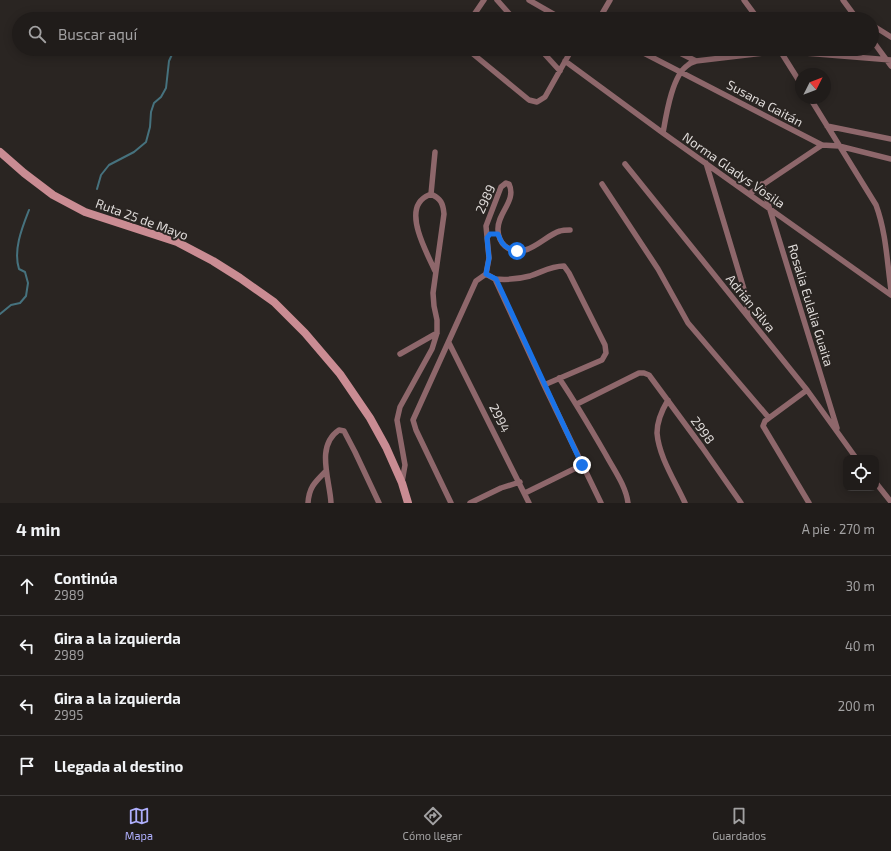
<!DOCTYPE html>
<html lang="es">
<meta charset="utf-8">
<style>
:root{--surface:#201c1a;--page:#2d2927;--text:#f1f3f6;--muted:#a2a1a2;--line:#3d3a39;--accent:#aeaefb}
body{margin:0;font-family:"Exo 2",sans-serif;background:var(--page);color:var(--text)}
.controls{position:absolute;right:12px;bottom:12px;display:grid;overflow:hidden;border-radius:8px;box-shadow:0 2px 10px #0003}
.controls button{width:36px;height:36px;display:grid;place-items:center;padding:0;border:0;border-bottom:1px solid var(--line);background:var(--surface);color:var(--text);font:20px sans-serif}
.compass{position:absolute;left:795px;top:68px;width:36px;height:36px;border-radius:50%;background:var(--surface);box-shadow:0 2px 10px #0003;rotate:48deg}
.stop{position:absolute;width:12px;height:12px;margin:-9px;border:3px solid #1a73e8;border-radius:50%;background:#fff}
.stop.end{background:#1a73e8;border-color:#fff;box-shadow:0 1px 4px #0008}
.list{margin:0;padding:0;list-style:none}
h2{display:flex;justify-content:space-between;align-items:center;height:52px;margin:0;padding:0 16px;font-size:17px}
h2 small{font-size:13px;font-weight:400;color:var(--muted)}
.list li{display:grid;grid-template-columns:26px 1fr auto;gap:12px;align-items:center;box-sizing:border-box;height:60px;padding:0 16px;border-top:1px solid var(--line)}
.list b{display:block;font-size:15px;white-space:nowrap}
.list p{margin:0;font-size:13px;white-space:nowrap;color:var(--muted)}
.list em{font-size:13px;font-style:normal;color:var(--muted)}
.icon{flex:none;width:22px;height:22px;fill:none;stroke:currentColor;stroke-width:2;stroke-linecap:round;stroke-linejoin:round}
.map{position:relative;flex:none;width:891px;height:503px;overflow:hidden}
.search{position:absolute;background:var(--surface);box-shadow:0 2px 10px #0003;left:12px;right:12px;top:12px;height:44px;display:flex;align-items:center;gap:10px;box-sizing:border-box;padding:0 14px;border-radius:22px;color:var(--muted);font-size:15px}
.sheet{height:292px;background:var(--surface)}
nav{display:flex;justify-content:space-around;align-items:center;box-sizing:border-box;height:56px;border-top:1px solid var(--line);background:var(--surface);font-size:11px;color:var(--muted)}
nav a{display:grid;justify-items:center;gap:2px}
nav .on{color:var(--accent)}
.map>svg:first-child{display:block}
</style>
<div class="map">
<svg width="891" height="503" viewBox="0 0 891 503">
<rect width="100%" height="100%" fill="#2a2522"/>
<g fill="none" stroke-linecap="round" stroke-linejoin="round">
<path stroke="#46727e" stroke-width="2" d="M97,189L101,175L109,165L134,152L146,142L150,127L151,112L154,103L161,97L166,88L169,61L174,50
M0,314L11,305L20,303L26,296L28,283L25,272L19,269C13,250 22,228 29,210"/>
<path stroke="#8e676b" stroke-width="5.5" d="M497,0L514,19
M529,0L562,19
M744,0L758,19
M843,0L857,19
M602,14L612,19
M471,19L484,0
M599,19L610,0
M872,25L891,37
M872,40L891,66
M467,49L529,100L537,102L545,97L572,49
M540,49L560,71
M636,49L822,145L839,146L891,159
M672,49L696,61
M779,49L801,84
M565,61L663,133L891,295
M810,98L876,205C886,232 887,261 891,290
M827,126L891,139
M663,133C666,116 672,75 688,65C690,63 694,62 696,61L780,51L891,60
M706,163L746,296L748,316
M625,164L807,390L856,458
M602,184L658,269L688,323L769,418L807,390
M762,184L837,428
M431,194L435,152
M749,194L822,145
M486,274L495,279L544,385L601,503
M495,279C507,280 519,279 530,276C542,272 551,266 564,266L569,273L605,345L606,353L602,360L544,385
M449,343L529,503
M400,354L437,333
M559,378C576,403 591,429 606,455C614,470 626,486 628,503
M668,400C662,410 657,421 657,433C659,457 675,481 685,503
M577,404L639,373H644L649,375L702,447L741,503
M769,418L765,421L763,426L809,503
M402,482L405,465L397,420L400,407L432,349L437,333V320L434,306L433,293L444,214C443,203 441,199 431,194C426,196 422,198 419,203C408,220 428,255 435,271
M876,483L891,502
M525,493L582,465
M308,503C309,487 315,482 326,471
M331,503C330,480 315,446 339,430L344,431L355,452L379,503
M451,503L416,430L413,420L476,281L486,274L489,258L486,226L501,187L506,183L509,184C517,201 497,213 498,230C498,236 501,243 505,246C525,262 543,236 560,231C563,230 567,230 570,230
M470,503L501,488L520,482"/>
<path stroke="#ca8c93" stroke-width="8" d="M0,152L24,173L53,195L85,212L177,242L213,261L240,278L274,302L305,333L340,374L370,418L386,447L402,483L408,503"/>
</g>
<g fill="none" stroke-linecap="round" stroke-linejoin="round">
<path stroke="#1a73e8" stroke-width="5" d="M517,251C505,248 502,245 498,234H490L487,238L489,258L486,274L496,279L582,465"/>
</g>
<g text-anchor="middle" stroke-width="4" stroke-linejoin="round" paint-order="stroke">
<g font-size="13" fill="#dfdbd9" stroke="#2a2522">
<text transform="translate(765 103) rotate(28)" y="5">Susana Gaitán</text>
<text transform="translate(734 170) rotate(35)" y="5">Norma Gladys Vosila</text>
<text transform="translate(485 199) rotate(-66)" y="5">2989</text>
<text transform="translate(142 219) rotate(20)" y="5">Ruta 25 de Mayo</text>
<text transform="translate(751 303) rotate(51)" y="5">Adrián Silva</text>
<text transform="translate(811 305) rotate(73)" y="5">Rosalia Eulalia Guaita</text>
<text transform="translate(500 418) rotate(63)" y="5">2994</text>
<text transform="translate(703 430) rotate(54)" y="5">2998</text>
</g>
</g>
</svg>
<div class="controls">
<button><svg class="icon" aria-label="locate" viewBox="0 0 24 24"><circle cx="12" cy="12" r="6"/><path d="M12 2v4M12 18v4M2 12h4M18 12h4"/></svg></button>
</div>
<svg class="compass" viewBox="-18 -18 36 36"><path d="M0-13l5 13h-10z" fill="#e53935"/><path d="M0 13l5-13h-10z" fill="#a2a1a2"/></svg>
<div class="stop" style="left:517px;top:251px"></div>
<div class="stop end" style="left:582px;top:465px"></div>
<div class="search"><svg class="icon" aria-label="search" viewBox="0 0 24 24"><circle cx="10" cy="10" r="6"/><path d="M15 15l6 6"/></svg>Buscar aquí</div>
</div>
<section class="sheet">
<h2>4 min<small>A pie · 270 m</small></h2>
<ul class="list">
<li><svg class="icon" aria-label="ahead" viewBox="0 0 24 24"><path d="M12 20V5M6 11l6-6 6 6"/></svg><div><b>Continúa</b><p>2989</p></div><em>30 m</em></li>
<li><svg class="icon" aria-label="left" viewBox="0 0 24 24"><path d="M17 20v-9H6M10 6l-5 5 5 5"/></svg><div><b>Gira a la izquierda</b><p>2989</p></div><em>40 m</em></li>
<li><svg class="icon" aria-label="left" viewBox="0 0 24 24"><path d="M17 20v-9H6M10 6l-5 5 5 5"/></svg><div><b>Gira a la izquierda</b><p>2995</p></div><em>200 m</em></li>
<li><svg class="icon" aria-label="arrive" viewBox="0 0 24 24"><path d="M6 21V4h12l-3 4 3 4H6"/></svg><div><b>Llegada al destino</b></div></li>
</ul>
</section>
<nav>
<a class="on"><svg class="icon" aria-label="map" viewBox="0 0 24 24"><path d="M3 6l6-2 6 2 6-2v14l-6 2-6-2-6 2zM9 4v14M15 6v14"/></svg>Mapa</a>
<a><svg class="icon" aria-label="directions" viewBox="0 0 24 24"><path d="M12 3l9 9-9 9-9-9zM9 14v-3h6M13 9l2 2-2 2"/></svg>Cómo llegar</a>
<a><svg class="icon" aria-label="saved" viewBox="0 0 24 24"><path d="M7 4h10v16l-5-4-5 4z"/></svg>Guardados</a>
</nav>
